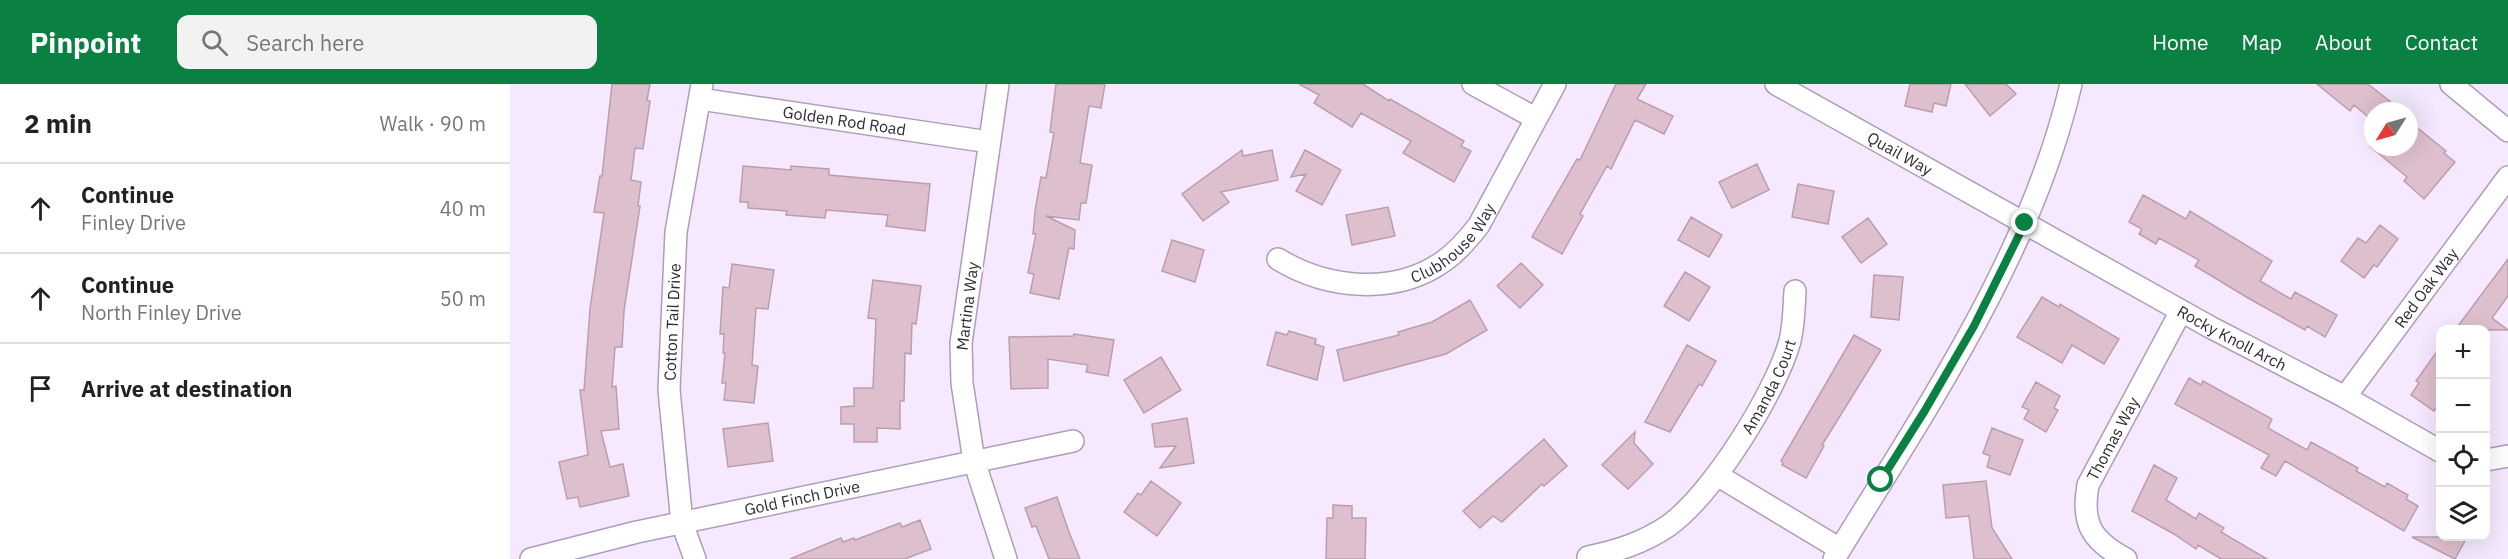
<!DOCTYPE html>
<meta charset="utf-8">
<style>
:root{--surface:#fff;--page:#f2f2f2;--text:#222;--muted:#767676;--line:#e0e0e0;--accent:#0b8043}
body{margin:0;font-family:"IBM Plex Sans",sans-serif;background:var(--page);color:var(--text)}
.controls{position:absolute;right:18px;bottom:18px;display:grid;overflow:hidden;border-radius:12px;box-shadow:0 6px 24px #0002}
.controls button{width:54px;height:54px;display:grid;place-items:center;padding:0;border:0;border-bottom:2px solid var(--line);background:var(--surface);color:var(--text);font:30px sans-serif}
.compass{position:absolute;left:1854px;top:18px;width:54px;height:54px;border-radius:50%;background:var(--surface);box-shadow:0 6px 24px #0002;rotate:233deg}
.stop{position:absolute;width:18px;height:18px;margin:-14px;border:4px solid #0b8043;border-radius:50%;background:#fff}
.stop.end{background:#0b8043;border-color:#fff;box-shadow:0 2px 6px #0008}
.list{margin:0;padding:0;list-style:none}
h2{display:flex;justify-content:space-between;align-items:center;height:78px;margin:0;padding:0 24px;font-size:26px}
h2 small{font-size:20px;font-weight:400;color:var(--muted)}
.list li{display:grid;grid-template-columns:39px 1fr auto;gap:18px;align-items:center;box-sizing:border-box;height:90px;padding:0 24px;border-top:2px solid var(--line)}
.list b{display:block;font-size:22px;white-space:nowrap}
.list p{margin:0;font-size:20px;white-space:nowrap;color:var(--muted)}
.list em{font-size:20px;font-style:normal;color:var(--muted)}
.icon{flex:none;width:33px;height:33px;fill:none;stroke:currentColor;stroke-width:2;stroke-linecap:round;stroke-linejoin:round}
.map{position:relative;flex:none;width:1998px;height:475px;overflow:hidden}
header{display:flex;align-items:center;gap:36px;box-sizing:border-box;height:84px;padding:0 30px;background:var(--accent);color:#fff}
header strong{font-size:28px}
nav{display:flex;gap:33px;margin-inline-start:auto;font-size:21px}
.search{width:420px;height:54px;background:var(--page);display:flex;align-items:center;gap:15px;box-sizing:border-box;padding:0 21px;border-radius:12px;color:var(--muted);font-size:22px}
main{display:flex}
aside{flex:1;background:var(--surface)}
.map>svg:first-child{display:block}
</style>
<header>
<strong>Pinpoint</strong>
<div class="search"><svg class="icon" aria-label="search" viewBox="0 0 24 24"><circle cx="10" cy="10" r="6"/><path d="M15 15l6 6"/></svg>Search here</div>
<nav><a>Home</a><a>Map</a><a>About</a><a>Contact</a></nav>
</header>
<main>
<aside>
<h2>2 min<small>Walk · 90 m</small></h2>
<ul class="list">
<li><svg class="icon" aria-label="ahead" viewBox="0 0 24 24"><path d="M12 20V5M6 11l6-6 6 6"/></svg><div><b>Continue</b><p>Finley Drive</p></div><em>40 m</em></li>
<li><svg class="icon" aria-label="ahead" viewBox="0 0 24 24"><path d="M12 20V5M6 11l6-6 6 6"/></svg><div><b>Continue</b><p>North Finley Drive</p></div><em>50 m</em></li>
<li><svg class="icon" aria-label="arrive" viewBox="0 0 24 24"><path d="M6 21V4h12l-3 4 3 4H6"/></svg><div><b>Arrive at destination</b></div></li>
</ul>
</aside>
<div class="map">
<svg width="1998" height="475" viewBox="0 0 1998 475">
<rect width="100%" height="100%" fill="#f6e9ff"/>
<path fill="#debfcd" stroke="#bb9eab" stroke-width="1.5" d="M102,0H140L137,16L140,17L133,65L125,64L121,96L131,98L128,122H130L114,227L112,263H105L102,303L106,302L109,345L91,347L100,383L113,380L119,412L70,423L68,413L57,415L49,378L78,371L70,306H74L80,225L94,129L84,128L90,92H92Z
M546,0H595L591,24L579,22L570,79L582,81L576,119H571L569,136L536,132L565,146L564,165L559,164L549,215L520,209L524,190L518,189L526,150H523L525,127L531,93L536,94L544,49L540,48Z
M789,0H853L879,17L880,15L954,57L951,62L961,67L944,98L893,69L901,57L851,29L842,43L804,19L809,11Z
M1106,0H1136L1127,15L1163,32L1154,50L1125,36L1101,85L1097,82L1070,130L1073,132L1052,170L1022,153L1067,75L1070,76Z
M1400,0H1441L1436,22L1424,19L1422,28L1395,22Z
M1455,0H1496L1506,10L1480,32Z
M1807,0H1858L1892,27H1863V37L1844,21L1840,27Z
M1899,37L1936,67L1934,69L1945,78L1914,115L1894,97L1897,93L1861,63H1899Z
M732,66L733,72L762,66L768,96L711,108L719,118L693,137L672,110Z
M795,66L831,86L812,121L786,107L796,90L781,93Z
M1247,80L1259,106L1222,124L1209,98Z
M233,82L281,86V82L319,85V91L420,100L415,147L376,142L378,131L316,126L315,134L276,131L277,127L238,124V118H230Z
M1288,100L1324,107L1318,140L1282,133Z
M1633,111L1676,135L1680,127L1762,177L1750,197L1781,215L1785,208L1827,231L1815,253L1797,242L1795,246L1738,214L1685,182L1689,176L1649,154L1646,160L1629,150L1632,145L1619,138Z
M878,123L885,152L842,161L836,131Z
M1181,133L1212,151L1199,173L1168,156Z
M1358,134L1377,160L1351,179L1332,153Z
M1870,141L1888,155L1867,183L1864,181L1854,194L1831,177L1848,154L1856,159Z
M662,156L694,166L685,198L652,187Z
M1998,175V212L1982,234L1998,246H1945Z
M1011,179L1033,201L1010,224L987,202Z
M222,180L264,186L258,225L246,224L242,281L248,282L244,319L214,316L216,299H212L215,269H213L214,250H210L213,203L219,204Z
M1175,188L1200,203L1179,237L1154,222Z
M1364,191L1393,193L1389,236L1361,233Z
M363,196L411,202L406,240L402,239L401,270L395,269L394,317H390V345L367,344V358H344V340H331V323L344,322V304H363L366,235L358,234Z
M1532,213L1549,223L1550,220L1609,255L1594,280L1562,261L1552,279L1507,253Z
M960,216L977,246L936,270L834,297L827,266L889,251L888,248L922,238Z
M779,247L806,255L805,260L814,263L807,296L757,281L766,248L777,251Z
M564,250L604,256L598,292L576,288L578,281L538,275V304L501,305L499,253L563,252Z
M1344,251L1371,266L1312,361L1314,362L1296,394L1272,381L1273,379L1271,377Z
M1177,261L1206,277L1192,302L1189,300L1160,348L1135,338Z
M1930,263V318L1924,327L1901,311L1909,299L1906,297Z
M651,273L671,306L634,329L614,296Z
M1679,294L1691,301L1693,297L1762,335L1758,344L1797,366L1801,358L1848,384L1846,387L1875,403L1877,399L1898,411L1896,415L1908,422L1894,447L1775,377L1766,392L1751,384L1759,371L1665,320Z
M1526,298L1550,312L1544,324L1548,326L1536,348L1514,335L1519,326L1512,323Z
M677,334L684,379L650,384L666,362L645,363L642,340Z
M258,339L263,377L218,383L213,345Z
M1482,344L1513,356L1500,391L1477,383L1480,372L1473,369Z
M1125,348L1124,359L1143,380L1118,405L1092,381Z
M1034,355L1057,382L1034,402L1032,400L992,438L983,432L970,444L953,427Z
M1644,381L1667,394L1656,416L1686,435L1689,429L1714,444L1711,448L1757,475H1711L1688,461L1686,465L1664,450L1622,427Z
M641,397L671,419L647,452L614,428L628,409L631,411Z
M1476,397L1482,444L1502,475H1464L1459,432L1436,434L1433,401Z
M547,413L559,448L570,475H539L526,442L522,443L515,424Z
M823,421L842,422V434H856L855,475H816L817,434H823Z
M410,436L421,465L395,475H280L331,454L333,458L344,454L345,456L390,439L392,443Z
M1902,453H1957L1945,475Z"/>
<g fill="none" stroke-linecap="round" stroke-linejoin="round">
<g stroke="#ad9eb7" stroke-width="24">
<g id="minor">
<path d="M488,0L451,259L452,299L464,377L496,475"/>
<path d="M963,0L1025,34"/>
<path id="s1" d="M1266,0L1700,243L1835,313L1930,367"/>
<path d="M1941,0L1998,47"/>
<path id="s2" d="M190,15L479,58"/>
<path id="s3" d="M768,175C817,205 885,212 934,177C948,167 959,154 969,141L1045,0"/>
<path id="s4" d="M1835,313L1998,93"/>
<path d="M1976,376L1998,372"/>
<path d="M1207,391L1330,465"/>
<path id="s5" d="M1078,473C1107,467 1133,459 1158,442C1202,411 1266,308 1280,257C1284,240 1284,224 1285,207"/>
<path id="s6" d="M21,475L127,448L563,357"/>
<path id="s7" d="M185,475L172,439L159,306L166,148L192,0"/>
<path d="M1324,475C1415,326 1521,172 1561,0"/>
<path id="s8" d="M1616,475C1582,457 1571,440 1578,401L1671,227"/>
</g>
</g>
<use href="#minor" stroke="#fff" stroke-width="21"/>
</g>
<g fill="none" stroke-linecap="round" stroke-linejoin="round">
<path stroke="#0b8043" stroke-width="8" d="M1371,396L1414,328L1464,242L1515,139"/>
</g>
<g text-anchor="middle" stroke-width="5" stroke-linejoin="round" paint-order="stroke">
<g font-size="16" fill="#302a34" stroke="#fff">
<text dy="6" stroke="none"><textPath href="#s2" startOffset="146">Golden Rod Road</textPath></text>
<text dy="6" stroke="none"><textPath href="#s1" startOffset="142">Quail Way</textPath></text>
<text dy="6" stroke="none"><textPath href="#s3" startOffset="194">Clubhouse Way</textPath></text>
<text dy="6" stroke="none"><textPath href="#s4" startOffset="136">Red Oak Way</textPath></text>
<text transform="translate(457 222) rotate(-83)" y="6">Martina Way</text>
<text dy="6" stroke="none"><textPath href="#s7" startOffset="240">Cotton Tail Drive</textPath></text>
<text dy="6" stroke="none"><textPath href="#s1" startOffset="522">Rocky Knoll Arch</textPath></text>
<text dy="6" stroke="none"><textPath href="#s5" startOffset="260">Amanda Court</textPath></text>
<text dy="6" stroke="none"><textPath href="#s8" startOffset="144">Thomas Way</textPath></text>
<text dy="6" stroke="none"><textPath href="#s6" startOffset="278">Gold Finch Drive</textPath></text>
</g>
</g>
</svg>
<div class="controls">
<button>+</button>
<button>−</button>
<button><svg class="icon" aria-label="locate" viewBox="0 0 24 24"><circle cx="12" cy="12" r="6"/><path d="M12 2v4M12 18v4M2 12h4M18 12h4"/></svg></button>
<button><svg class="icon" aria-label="layers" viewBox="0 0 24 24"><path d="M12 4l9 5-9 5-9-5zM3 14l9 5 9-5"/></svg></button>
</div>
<svg class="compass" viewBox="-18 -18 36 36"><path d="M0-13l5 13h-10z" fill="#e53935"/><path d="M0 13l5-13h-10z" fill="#767676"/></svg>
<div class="stop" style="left:1371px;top:396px"></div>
<div class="stop end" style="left:1515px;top:139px"></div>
</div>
</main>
